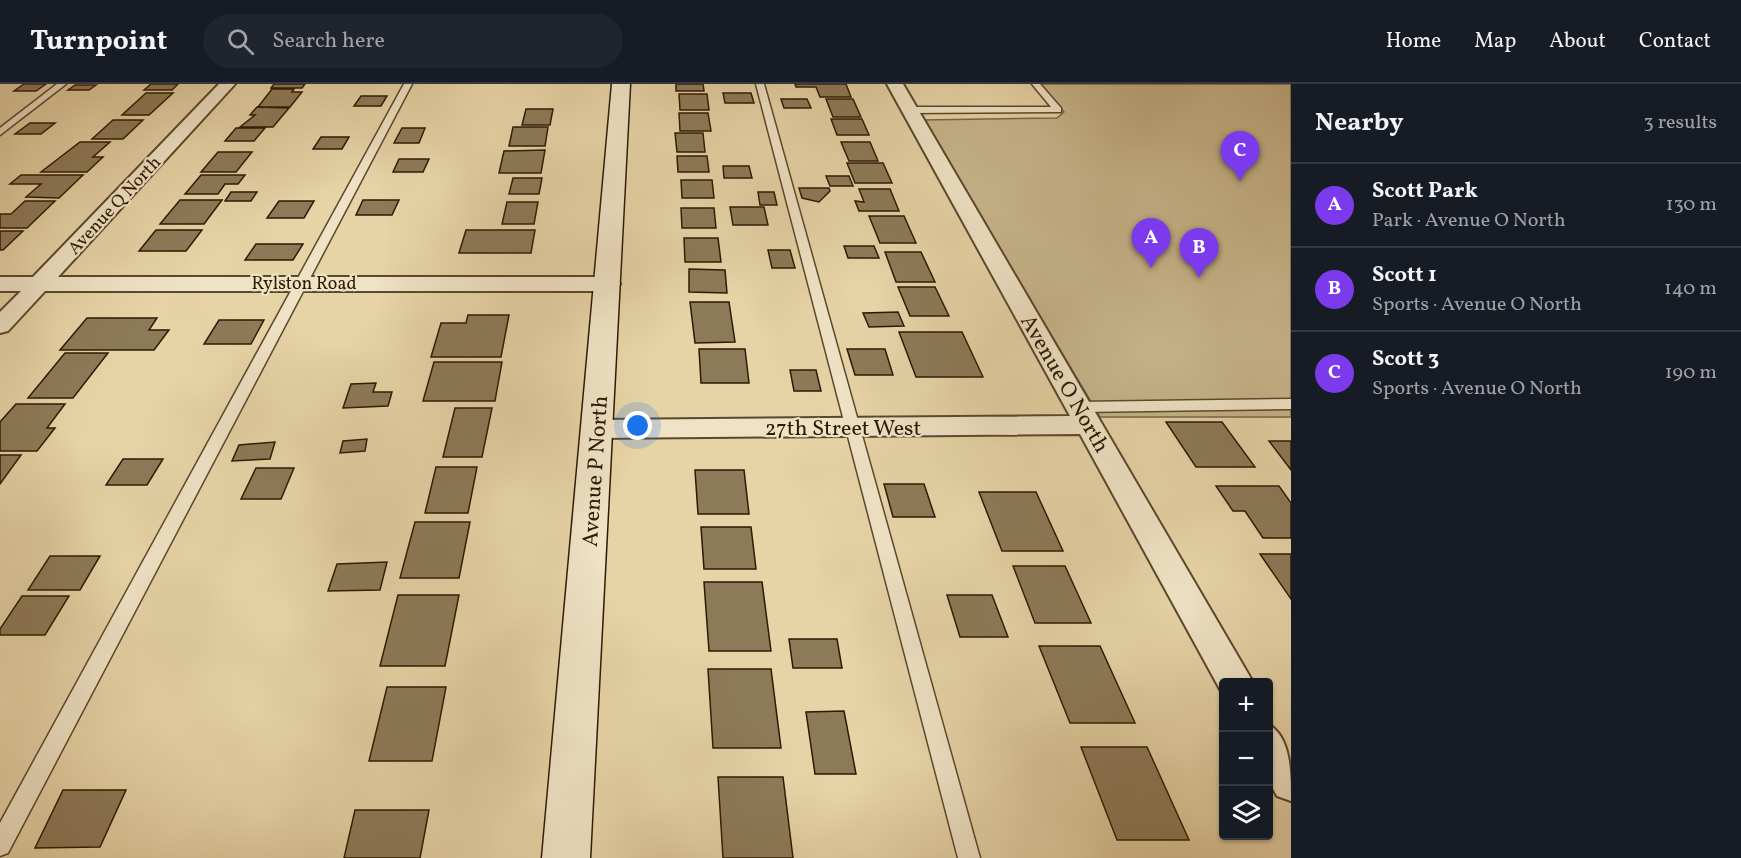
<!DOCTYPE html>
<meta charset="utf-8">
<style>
:root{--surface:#171b24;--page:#20242c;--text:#f1f3f6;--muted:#9ea1a6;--line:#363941;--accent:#7c3aed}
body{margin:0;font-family:Vollkorn,serif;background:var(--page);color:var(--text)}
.controls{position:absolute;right:18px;bottom:18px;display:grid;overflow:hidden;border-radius:6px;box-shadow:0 2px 4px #0004}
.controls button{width:54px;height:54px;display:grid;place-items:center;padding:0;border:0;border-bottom:2px solid var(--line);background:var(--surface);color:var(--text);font:30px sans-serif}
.you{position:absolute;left:638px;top:342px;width:21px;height:21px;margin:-15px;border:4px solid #fff;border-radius:50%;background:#1a73e8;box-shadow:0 0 0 9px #1a73e833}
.badge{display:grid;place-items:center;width:39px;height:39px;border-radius:50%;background:var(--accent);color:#fff;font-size:20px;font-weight:700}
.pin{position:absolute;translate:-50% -50px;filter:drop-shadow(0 2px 3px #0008)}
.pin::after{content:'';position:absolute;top:32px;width:21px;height:18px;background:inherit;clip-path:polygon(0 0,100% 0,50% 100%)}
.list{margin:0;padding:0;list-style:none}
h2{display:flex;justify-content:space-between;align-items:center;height:78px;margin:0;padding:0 24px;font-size:26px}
h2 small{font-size:20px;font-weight:400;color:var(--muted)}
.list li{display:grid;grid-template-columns:39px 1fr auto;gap:18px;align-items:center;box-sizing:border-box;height:84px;padding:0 24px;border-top:2px solid var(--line)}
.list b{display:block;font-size:22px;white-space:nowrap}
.list p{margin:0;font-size:20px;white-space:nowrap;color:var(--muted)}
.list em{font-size:20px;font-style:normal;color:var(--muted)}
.icon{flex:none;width:33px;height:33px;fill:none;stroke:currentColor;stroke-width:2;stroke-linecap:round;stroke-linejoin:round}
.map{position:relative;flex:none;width:1291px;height:774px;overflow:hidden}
header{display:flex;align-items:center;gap:36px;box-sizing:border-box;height:84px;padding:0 30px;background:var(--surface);border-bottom:2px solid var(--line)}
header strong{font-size:28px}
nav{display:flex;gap:33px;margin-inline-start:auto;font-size:21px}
.search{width:420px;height:54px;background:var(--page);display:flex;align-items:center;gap:15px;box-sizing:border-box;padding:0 21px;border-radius:33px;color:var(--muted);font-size:22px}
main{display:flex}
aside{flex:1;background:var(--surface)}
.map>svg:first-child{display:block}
</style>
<header>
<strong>Turnpoint</strong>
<div class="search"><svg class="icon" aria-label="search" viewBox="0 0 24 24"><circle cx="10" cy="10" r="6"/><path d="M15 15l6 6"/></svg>Search here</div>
<nav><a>Home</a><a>Map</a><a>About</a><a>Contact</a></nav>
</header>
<main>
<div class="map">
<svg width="1291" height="774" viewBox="0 0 1291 774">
<rect width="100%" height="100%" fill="#e6d3a6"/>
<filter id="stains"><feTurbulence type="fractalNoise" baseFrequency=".00333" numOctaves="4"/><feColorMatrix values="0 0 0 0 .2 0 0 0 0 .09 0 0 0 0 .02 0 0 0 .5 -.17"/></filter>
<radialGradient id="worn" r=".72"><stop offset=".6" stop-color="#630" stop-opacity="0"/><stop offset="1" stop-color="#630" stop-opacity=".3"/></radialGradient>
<path fill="#c7b48a" stroke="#7a6746" stroke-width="1.5" d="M1039,0H1291V333H1100L923,36L1057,34L1064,28Z"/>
<path fill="#8d7a58" stroke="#2d1a03" stroke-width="1.5" d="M24,0H46L36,7H14Z
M151,0H178L172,6H144Z
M274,0H305L302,4H271Z
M676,0H703L704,7H676Z
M795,0H846L851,13H820L816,3H796Z
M75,1H96L89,6H68Z
M272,5H294L292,8H302L290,23H258Z
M146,9H173L149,31H122Z
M723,9H751L754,19H725Z
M679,10H707L709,26H680Z
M361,12H387L381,22H354Z
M781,15H807L811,24H784Z
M826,15H853L861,33H833Z
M257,23L289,24L273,43H240L255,31H250Z
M526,25H553L550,41H522Z
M679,29H708L711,47H680Z
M831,35H862L869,51H837Z
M113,36H143L123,55H92Z
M30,39H55L41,50H15Z
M513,43H548L545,62H509Z
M236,44H265L254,57H225Z
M402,44H425L419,59H394Z
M675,49H703L705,68H677Z
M321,53H349L342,65H313Z
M80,58H110L93,73H103L87,88H41Z
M841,58H870L878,77H849Z
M545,66L541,89H499L504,67Z
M218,68H252L236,88H201Z
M677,72H707L709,88H678Z
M399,75H429L423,88H393Z
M847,79H883L892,99H855Z
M723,82H749L752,94H724Z
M21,91H83L59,114L26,113L41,100H10Z
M201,91H245L238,100H225L218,110H185Z
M826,92H849L853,102H830Z
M513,94H542L539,110H509Z
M681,96H712L714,114H682Z
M799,104H829L830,107L819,118L802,114Z
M859,105H890L899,127H859L855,117L864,118Z
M231,108H257L251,117H225Z
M758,108H774L777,121H760Z
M180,116H222L204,140H160Z
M363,116H399L392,131H356Z
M25,117H55L27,144H0V130H11Z
M279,117H314L304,134H267Z
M507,118H538L534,140H502Z
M730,123H764L768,141H733Z
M681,124H714L716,144H682Z
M869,132H904L916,159H880Z
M156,146H202L186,167H139Z
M466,146H535L531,169H459Z
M0,147H23L3,166H0Z
M684,154H718L721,178H685Z
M256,160H303L293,176H245Z
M844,162H874L879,174H848Z
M768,166H790L795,184H772Z
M885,168H921L935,198H896Z
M689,185L725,186L727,209L689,208Z
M898,203H935L949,232H910Z
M690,218H729L735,258L695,259Z
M898,228L904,242L869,243L863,229Z
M468,231H509L501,273H431L441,239H466Z
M87,234H157L149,246H169L154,266H60Z
M219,236H264L251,260H204Z
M899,248H962L983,293H916Z
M699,265H745L749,299H701Z
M847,265H885L893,291H855Z
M65,269H108L73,314H28Z
M434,278H502L495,317H423Z
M790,286H816L821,307H794Z
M376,299L373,308H392L388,322L343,324L351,300Z
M16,320H65L47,344H55L37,367H0V338Z
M455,324H492L482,373H443Z
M1166,338H1222L1255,383H1196Z
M367,355L365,367L340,369L343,357Z
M1269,357H1291V386Z
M275,358L270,375L232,377L239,361Z
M0,371H21L0,400Z
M123,375H163L147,401H106Z
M436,383H477L468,429H425Z
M256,384H294L281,415H241Z
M695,386H744L749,430H698Z
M884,400H924L935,433H893Z
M1216,402H1279L1291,419V454H1263L1245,427H1233Z
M979,408H1036L1063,467H1002Z
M415,438H470L459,494H400Z
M701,443H751L756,485H704Z
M1260,470H1291V515Z
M50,472H100L80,506H28Z
M387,478L380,506L328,507L337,480Z
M1013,482H1065L1091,539H1035Z
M704,498H762L771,567H709Z
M398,511H459L445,582H380Z
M947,511H992L1008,553H960Z
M22,512H69L45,551H0V545Z
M789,555H837L842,584H793Z
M1039,562H1100L1135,639H1070Z
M708,585H771L781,664H713Z
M387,603H446L432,677H369Z
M844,627L856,690H815L806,628Z
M1081,663H1147L1189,756H1117Z
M718,693H783L793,774H723Z
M63,706H126L100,763L35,764Z
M355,726H429L420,774H344Z"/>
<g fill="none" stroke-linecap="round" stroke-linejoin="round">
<g stroke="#5b482c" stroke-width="3">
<path id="service" d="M57,0H66L0,51V44Z
M404,0H412L8,769L0,772V739Z
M756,0H764L980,774H958Z
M1032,0H1040L1061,24V28L910,29L906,26L910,23H1051Z
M1291,315V325L1080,328L1073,323L1080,318Z"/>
</g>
<g stroke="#5b482c" stroke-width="4">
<path id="minor" d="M219,0H235L58,193H609L617,195L620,200L617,205L609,207H45L8,247L0,249V228L21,207H0V193H33Z
M887,0H903L1253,598H1224L1222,609L1080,350L597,354L587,352L583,345L587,338L597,336L1070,332Z
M1268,640C1291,653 1291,688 1291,717L1277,712L1268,696Z"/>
</g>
<g stroke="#2d1a03" stroke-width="3">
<path id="secondary" d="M612,0H630L590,774H542Z"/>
</g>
<use href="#service" fill="#efe2c5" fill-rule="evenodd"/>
<use href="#minor" fill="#efe2c5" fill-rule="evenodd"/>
<use href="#secondary" fill="#efe2c5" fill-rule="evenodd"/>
</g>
<g text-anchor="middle" stroke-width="4.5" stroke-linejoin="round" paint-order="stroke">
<g font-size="18" fill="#2d1a03" stroke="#efe2c5">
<text transform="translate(114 121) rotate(-47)" y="6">Avenue Q North</text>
<text x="304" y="205">Rylston Road</text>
</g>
<g font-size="22" fill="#2d1a03" stroke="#efe2c5">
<text transform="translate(1066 299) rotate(60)" y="8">Avenue O North</text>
<text x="843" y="351">27th Street West</text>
<text transform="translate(594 387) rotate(-86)" y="8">Avenue P North</text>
</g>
</g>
<rect width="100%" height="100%" filter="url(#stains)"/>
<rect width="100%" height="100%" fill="url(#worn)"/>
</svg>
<div class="controls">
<button>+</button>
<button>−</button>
<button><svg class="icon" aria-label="layers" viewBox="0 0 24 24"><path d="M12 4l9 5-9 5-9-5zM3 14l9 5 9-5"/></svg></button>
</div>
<div class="you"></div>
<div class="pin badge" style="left:1151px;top:184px">A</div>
<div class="pin badge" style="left:1199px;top:194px">B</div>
<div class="pin badge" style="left:1240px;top:97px">C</div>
</div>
<aside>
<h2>Nearby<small>3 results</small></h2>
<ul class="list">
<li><span class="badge">A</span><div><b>Scott Park</b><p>Park · Avenue O North</p></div><em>130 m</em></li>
<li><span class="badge">B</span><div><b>Scott 1</b><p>Sports · Avenue O North</p></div><em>140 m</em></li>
<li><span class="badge">C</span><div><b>Scott 3</b><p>Sports · Avenue O North</p></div><em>190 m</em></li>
</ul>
</aside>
</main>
